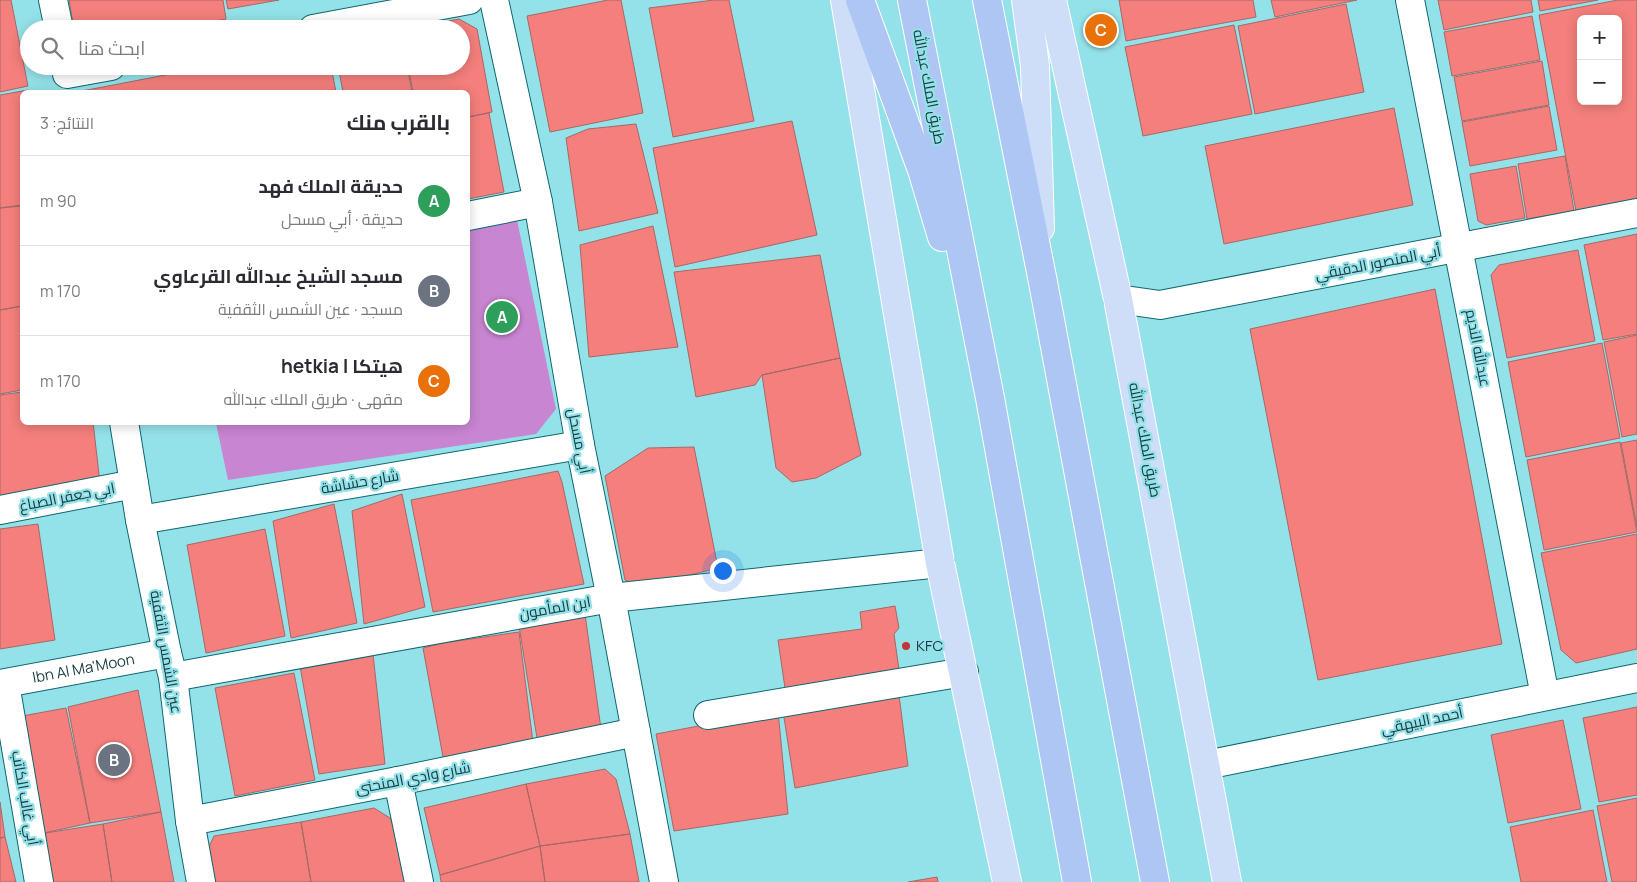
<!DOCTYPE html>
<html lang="ar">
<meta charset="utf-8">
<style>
:root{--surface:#fff;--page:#f7f7f7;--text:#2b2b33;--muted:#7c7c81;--line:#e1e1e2;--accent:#0b8043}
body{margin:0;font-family:Manrope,Cairo,sans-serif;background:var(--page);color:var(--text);direction:rtl}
.controls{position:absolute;right:15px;top:15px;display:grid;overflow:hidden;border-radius:8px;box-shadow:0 2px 12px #0003}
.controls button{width:45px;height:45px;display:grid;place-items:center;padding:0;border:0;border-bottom:1px solid var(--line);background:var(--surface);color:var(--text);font:25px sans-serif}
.you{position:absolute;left:722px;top:570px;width:18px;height:18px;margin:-12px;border:4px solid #fff;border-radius:50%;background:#1a73e8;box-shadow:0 0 0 8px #1a73e833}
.badge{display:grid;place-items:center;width:32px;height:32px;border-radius:50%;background:var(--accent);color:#fff;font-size:16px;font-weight:700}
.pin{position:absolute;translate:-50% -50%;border:2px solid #fff;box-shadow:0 1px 5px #0006}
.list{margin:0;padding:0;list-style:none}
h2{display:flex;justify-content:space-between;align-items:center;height:65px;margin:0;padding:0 20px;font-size:21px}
h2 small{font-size:16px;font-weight:400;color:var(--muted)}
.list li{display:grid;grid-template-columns:32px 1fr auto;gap:15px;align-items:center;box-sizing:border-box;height:90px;padding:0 20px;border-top:1px solid var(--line)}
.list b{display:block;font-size:19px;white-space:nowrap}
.list p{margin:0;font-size:16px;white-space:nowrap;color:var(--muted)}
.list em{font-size:16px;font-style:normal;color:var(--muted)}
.icon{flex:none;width:28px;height:28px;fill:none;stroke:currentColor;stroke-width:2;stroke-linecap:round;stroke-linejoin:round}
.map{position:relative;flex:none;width:1637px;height:882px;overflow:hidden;direction:ltr}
.search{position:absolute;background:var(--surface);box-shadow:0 2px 12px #0003;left:20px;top:20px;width:450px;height:55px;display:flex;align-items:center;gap:12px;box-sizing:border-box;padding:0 18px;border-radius:28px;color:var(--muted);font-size:19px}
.panel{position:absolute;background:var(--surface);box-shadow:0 2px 12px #0003;left:20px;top:90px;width:450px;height:335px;border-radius:8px;direction:rtl}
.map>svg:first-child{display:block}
</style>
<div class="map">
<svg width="1637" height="882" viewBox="0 0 1637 882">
<rect width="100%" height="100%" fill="#94e2e9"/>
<path fill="#c885d1" d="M516,215L556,409L536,434L228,480L216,423L468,422V225Z"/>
<path fill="#f47f7c" stroke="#a56966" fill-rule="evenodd" d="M0,0H11L28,86L0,92Z
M69,0H223L226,19L174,29H74Z
M226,0H279L228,9Z
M608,0H621L643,113L550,132L527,16Z
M714,0H729L754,121L673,137L649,8Z
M1119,0H1253L1256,17L1126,41Z
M1271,0H1357L1275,17Z
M1438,0H1531L1533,12L1444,30Z
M1538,0H1598L1540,11Z
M1618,0H1637V200L1576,211L1539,15ZM1581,19H1618V101H1581Z
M1346,4L1364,92L1255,114L1238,26Z
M1532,16L1540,60L1452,76L1444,32Z
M459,19L477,29L492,112L468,117V92H413L408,66H461V29H408Z
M1234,25L1252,114L1143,136L1125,47Z
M1542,61L1549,105L1462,121L1454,77Z
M212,66H331L336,92H82V91Z
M338,66H407L412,92H343Z
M28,90V92H22V205L0,208V95Z
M1549,106L1557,150L1470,166L1462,122Z
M1394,108L1413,205L1224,244L1205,146Z
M489,113L504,192L468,199V117Z
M792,121L817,235L675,267L653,148Z
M636,124L658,213L579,231L566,138L588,129Z
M1565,156L1574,211L1527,219L1518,164Z
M1516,166L1525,218L1486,225L1478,221L1470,174Z
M22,206V306L0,310V208Z
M653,226L678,347L589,357L580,245Z
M1637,234V334L1603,340L1584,245Z
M1578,250L1595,341L1507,358L1491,275L1499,265Z
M820,255L840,358L762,375L755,385L696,397L674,272Z
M1435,289L1502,644L1318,680L1250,329Z
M22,306V390L0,394V310Z
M1637,335V434L1622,437L1604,342Z
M1602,343L1620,438L1526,457L1508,362Z
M840,358L861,455L816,478L792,482L776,468L762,375Z
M22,392V422H93L100,483L0,499V395Z
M1637,440V528L1621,443Z
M1620,442L1637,532L1544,550L1527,460Z
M694,447L718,568L642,587L625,580L605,476L648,448Z
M558,471L562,482L584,584L433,612L411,500Z
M402,494L425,607L364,624L352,511Z
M334,504L357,623L291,638L273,521Z
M38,524L55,640L0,649V529Z
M265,529L285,636L206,653L187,545Z
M1637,534V649L1576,663L1561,650L1541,553Z
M895,606L899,628L894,634L900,677L786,695L778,640L862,629L860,612Z
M585,614L601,729L537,738L519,626Z
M519,632L533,742L443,757L423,648L443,643Z
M373,654L385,764L319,774L300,666Z
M294,673L315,780L235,796L215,688Z
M898,687L908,766L795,788L783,711Z
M138,690L161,812L90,823L68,707Z
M1637,707V795L1599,802L1583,718Z
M66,708L90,823L39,834L22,716Z
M778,711L788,814L674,831L656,734Z
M1563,720L1581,809L1508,823L1491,735Z
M605,769L616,779L630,834L540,846L526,784Z
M526,784L540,846L440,875L424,808Z
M1637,798V882H1612L1597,806Z
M0,802L5,837L0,838Z
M374,808L390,818L399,837L410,882H311L301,822Z
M1593,810L1607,882H1521L1510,827Z
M161,812L174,882H112L103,824Z
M301,822L311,882H214L208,849L214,836Z
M103,824L112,882H47L39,834Z
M630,834L639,882H545L540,846Z
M5,837L16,882H0V838Z
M540,846L545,882H441L440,875Z
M937,877L938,882H908Z"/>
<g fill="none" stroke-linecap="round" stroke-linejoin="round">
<g stroke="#0e686f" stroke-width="30">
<g id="minor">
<path d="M53,0L59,29"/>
<path d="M494,0L538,202L580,445L611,598L664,882"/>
<path d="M1410,0L1545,696"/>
<path d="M313,29L469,0"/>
<path d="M67,74L111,66"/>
<path d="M468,216L538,202"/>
<path d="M1118,299L1160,305L1637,213"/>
<path d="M124,422L140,520L167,653L173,677L190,821L201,882"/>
<path d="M0,510L134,484"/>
<path d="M140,520L580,445"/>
<path d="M173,677L611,598L940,563"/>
<path id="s1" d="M0,684L167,653"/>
<path d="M5,684L39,882"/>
<path d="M708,715L964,672"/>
<path d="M1206,765L1637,678"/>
<path d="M398,781L419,882"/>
<path d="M190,821L398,781L636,732"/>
</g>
</g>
<g stroke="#fff" stroke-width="30">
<path id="major" d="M845,0L940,563L1007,882
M1026,0L1035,66L1040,228
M1052,0L1118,299L1227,882"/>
</g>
<g stroke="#fff" stroke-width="30">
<path id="highway" d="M860,0L922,170L942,237
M912,0L990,398L1077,882
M987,0L1042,277L1155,882"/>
</g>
<use href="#minor" stroke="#fff" stroke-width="28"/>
<use href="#major" stroke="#ceddf8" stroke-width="28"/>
<use href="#highway" stroke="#adc6f4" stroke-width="28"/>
</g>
<circle fill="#c3333c" stroke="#94e2e9" stroke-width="2" cx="906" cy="646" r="5"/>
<g text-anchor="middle" stroke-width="4.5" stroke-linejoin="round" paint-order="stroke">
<g font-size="15" fill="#18393c" stroke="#94e2e9">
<text transform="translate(929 87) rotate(79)" y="5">طريق الملك عبدالله</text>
<text transform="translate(1378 263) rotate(-11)" y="5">أبي المنصور الدقيقي</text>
<text transform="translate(1478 348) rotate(79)" y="5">عبدالله النديم</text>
<text transform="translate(1145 440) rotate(79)" y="5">طريق الملك عبدالله</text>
<text transform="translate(579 441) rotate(79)" y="5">أبي مسحل</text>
<text transform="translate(360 482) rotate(-10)" y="5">شارع حشاشة</text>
<text transform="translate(67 497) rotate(-11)" y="5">ابي جعفر الصباغ</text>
<text transform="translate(555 608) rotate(-10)" y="5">ابن المأمون</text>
<text transform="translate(166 652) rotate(80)" y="5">عين الشمس الثقفية</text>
<text dy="5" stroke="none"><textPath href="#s1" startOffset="85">Ibn Al Ma'Moon</textPath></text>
<text transform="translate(1422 721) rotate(-12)" y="5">أحمد البيهقي</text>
<text transform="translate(413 778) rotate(-11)" y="5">شارع وادي المنحنى</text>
<text transform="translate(25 798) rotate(80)" y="5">أبي غالب الكاتب</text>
</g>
<g font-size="15" fill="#18393c" stroke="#94e2e9" text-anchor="start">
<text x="916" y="651">KFC</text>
</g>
</g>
</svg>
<div class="controls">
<button>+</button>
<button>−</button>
</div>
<div class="you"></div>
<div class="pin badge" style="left:502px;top:317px;background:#2e9e5b">A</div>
<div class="pin badge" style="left:114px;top:760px;background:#6b7280">B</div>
<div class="pin badge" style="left:1101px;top:30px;background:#e8710a">C</div>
<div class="search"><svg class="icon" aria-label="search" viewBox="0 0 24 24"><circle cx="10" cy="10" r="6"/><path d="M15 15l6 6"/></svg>ابحث هنا</div>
<section class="panel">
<h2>بالقرب منك<small>النتائج: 3</small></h2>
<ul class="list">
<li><span class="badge" style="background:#2e9e5b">A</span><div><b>حديقة الملك فهد</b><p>حديقة · أبي مسحل</p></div><em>90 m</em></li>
<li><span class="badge" style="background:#6b7280">B</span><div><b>مسجد الشيخ عبدالله القرعاوي</b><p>مسجد · عين الشمس الثقفية</p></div><em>170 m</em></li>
<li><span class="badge" style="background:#e8710a">C</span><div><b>هيتكا | hetkia</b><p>مقهى · طريق الملك عبدالله</p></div><em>170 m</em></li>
</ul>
</section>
</div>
